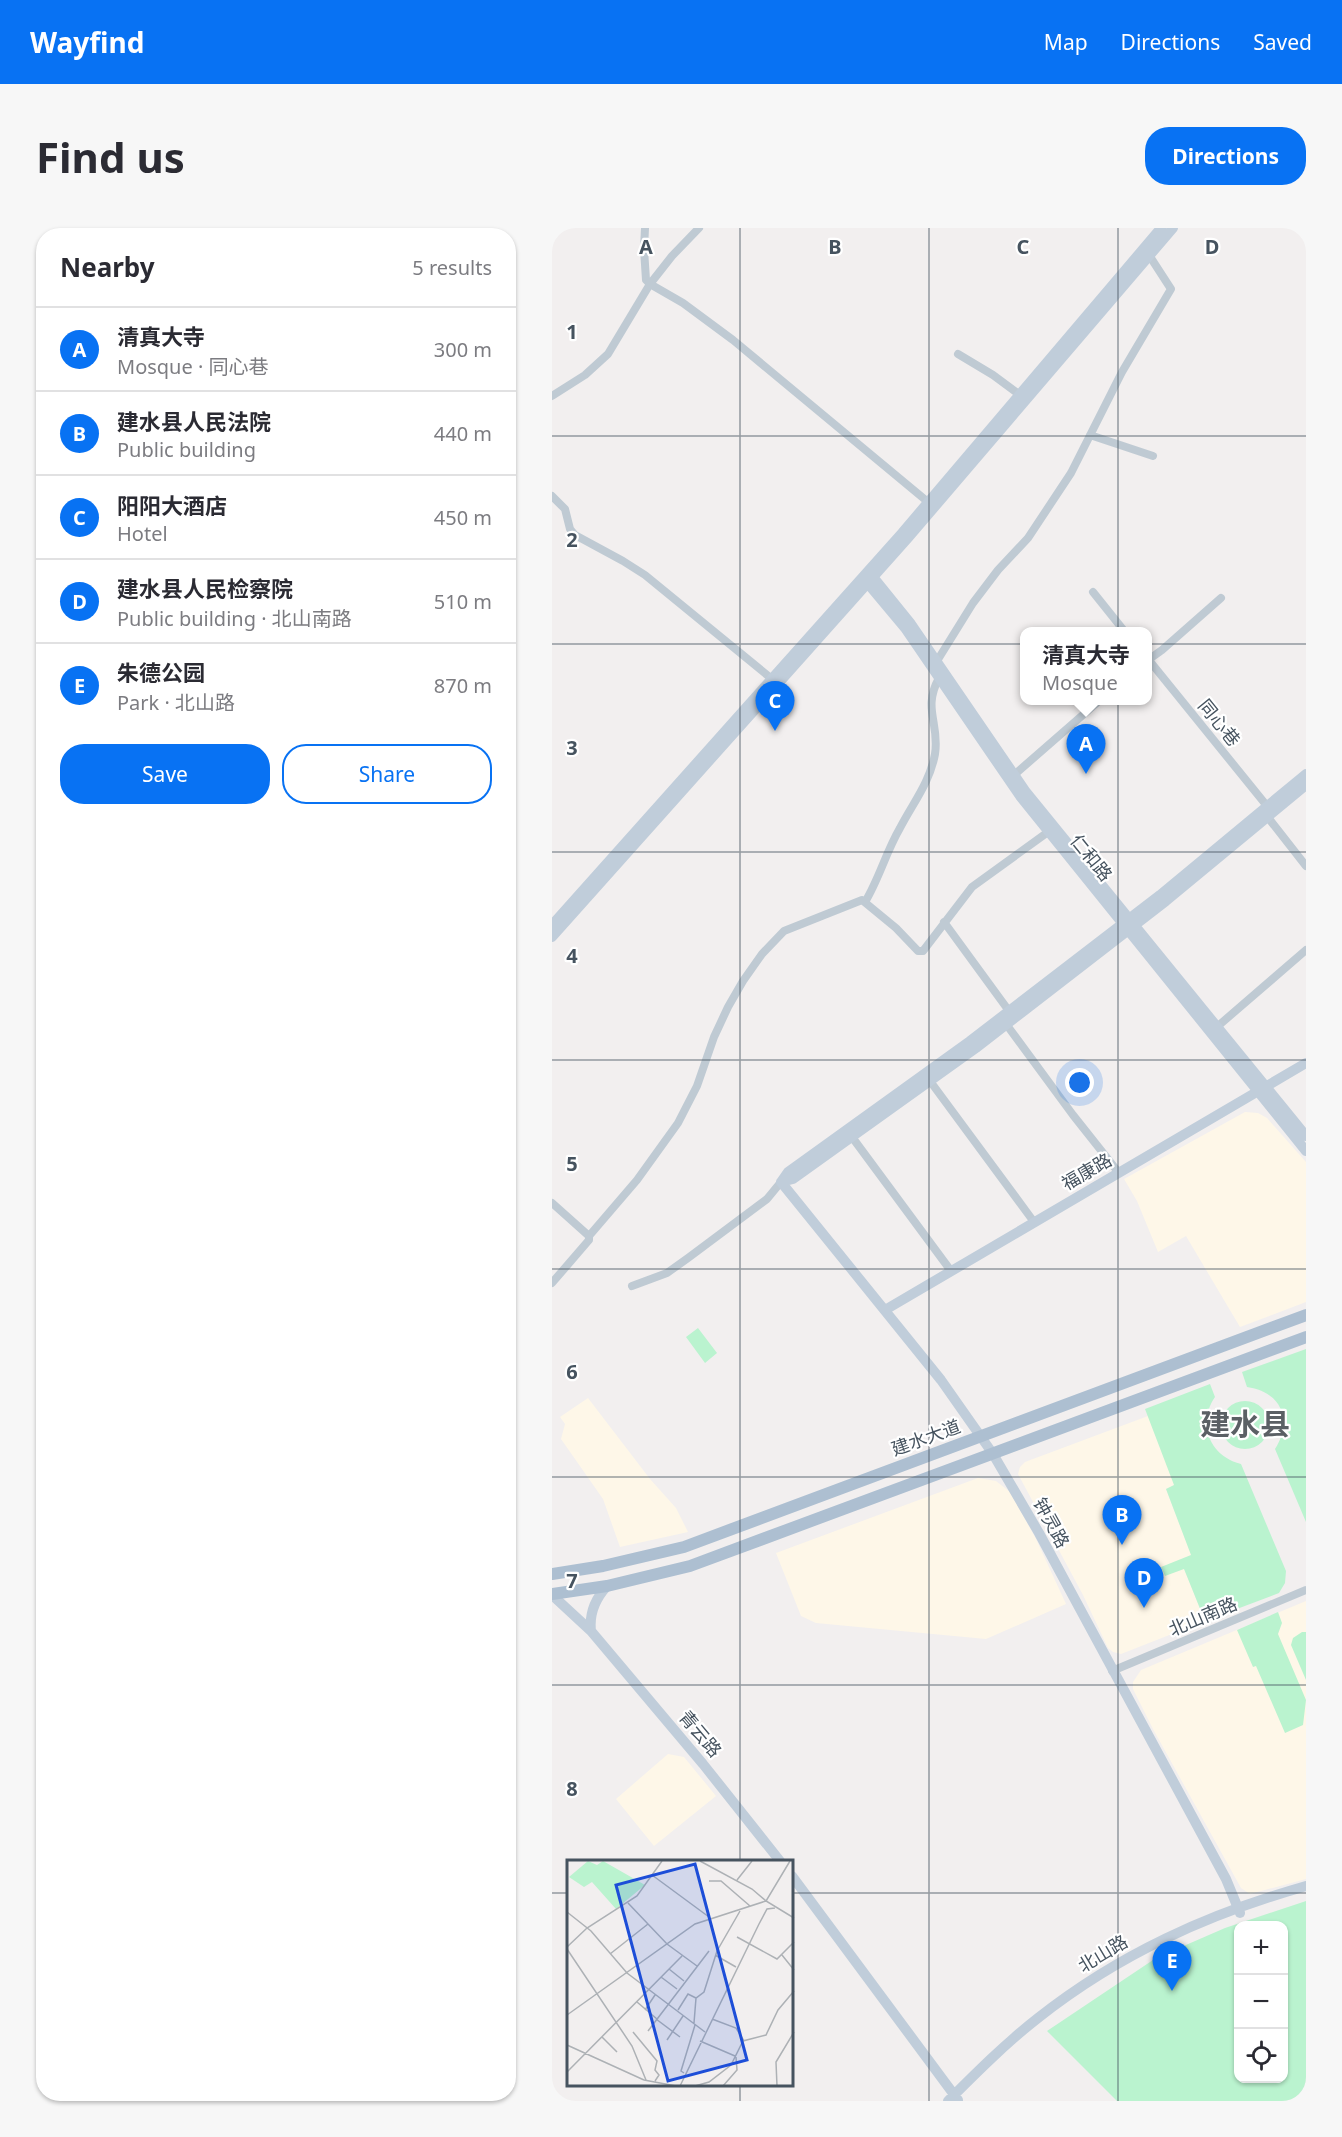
<!DOCTYPE html>
<meta charset="utf-8">
<style>
:root{--surface:#fff;--page:#f7f7f7;--text:#2b2b33;--muted:#7c7c81;--line:#e1e1e2;--accent:#0872f3}
body{margin:0;font-family:"Noto Sans","Noto Sans SC",sans-serif;background:var(--page);color:var(--text)}
.controls{position:absolute;right:18px;bottom:18px;display:grid;overflow:hidden;border-radius:12px;box-shadow:0 2px 4px #0004}
.controls button{width:54px;height:54px;display:grid;place-items:center;padding:0;border:0;border-bottom:2px solid var(--line);background:var(--surface);color:var(--text);font:30px sans-serif}
.you{position:absolute;left:528px;top:855px;width:21px;height:21px;margin:-15px;border:4px solid #fff;border-radius:50%;background:#1a73e8;box-shadow:0 0 0 9px #1a73e833}
.badge{display:grid;place-items:center;width:39px;height:39px;border-radius:50%;background:var(--accent);color:#fff;font-size:20px;font-weight:700}
.pin{position:absolute;translate:-50% -50px;filter:drop-shadow(0 2px 3px #0008)}
.pin::after{content:'';position:absolute;top:32px;width:21px;height:18px;background:inherit;clip-path:polygon(0 0,100% 0,50% 100%)}
.popup{position:absolute;left:468px;top:399px;width:132px;height:78px;box-sizing:border-box;display:grid;place-content:center;border-radius:12px;background:var(--surface);filter:drop-shadow(0 2px 4px #0005);font-size:20px;white-space:nowrap;color:var(--muted)}
.popup b{font-size:22px;color:var(--text)}
.popup::after{content:'';position:absolute;left:50%;top:100%;margin-left:-12px;border:12px solid transparent;border-top-color:var(--surface)}
.list{margin:0;padding:0;list-style:none}
h2{display:flex;justify-content:space-between;align-items:center;height:78px;margin:0;padding:0 24px;font-size:26px}
h2 small{font-size:20px;font-weight:400;color:var(--muted)}
.list li{display:grid;grid-template-columns:39px 1fr auto;gap:18px;align-items:center;box-sizing:border-box;height:84px;padding:0 24px;border-top:2px solid var(--line)}
.list b{display:block;font-size:22px;white-space:nowrap}
.list p{margin:0;font-size:20px;white-space:nowrap;color:var(--muted)}
.list em{font-size:20px;font-style:normal;color:var(--muted)}
.actions{display:flex;gap:12px;padding:18px 24px}
.actions a{flex:1;padding:14px 0;border:2px solid var(--accent);border-radius:24px;text-align:center;font-size:21px;color:var(--accent)}
.actions .main{background:var(--accent);color:#fff}
.icon{flex:none;width:33px;height:33px;fill:none;stroke:currentColor;stroke-width:2;stroke-linecap:round;stroke-linejoin:round}
.map{position:relative;flex:none;width:754px;height:1873px;overflow:hidden;border-radius:24px}
header{display:flex;align-items:center;gap:36px;box-sizing:border-box;height:84px;padding:0 30px;background:var(--accent);color:#fff}
header strong{font-size:28px}
nav{display:flex;gap:33px;margin-inline-start:auto;font-size:21px}
.intro{display:flex;align-items:center;justify-content:space-between;box-sizing:border-box;height:144px;padding:0 36px}
h1{margin:0;font-size:42px}
.button{padding:15px 27px;border-radius:24px;background:var(--accent);color:#fff;font-size:21px;font-weight:700}
main{display:flex;gap:36px;padding:0 36px}
aside{flex:1;background:var(--surface);border-radius:24px;box-shadow:0 2px 4px #0004}
.map>svg:first-child{display:block}
</style>
<header>
<strong>Wayfind</strong>
<nav><a>Map</a><a>Directions</a><a>Saved</a></nav>
</header>
<div class="intro"><h1>Find us</h1><a class="button">Directions</a></div>
<main>
<aside>
<h2>Nearby<small>5 results</small></h2>
<ul class="list">
<li><span class="badge">A</span><div><b>清真大寺</b><p>Mosque · 同心巷</p></div><em>300 m</em></li>
<li><span class="badge">B</span><div><b>建水县人民法院</b><p>Public building</p></div><em>440 m</em></li>
<li><span class="badge">C</span><div><b>阳阳大酒店</b><p>Hotel</p></div><em>450 m</em></li>
<li><span class="badge">D</span><div><b>建水县人民检察院</b><p>Public building · 北山南路</p></div><em>510 m</em></li>
<li><span class="badge">E</span><div><b>朱德公园</b><p>Park · 北山路</p></div><em>870 m</em></li>
</ul>
<div class="actions"><a class="main">Save</a><a>Share</a></div>
</aside>
<div class="map">
<svg width="754" height="1873" viewBox="0 0 754 1873">
<rect width="100%" height="100%" fill="#f2efef"/>
<path fill="#fef7e8" d="M693,884L706,885L715,890L754,934V1074L688,1099L634,1008L606,1024L585,973L572,951Z
M36,1170L98,1251L124,1280L136,1304L68,1319L51,1271L9,1211L13,1196L8,1189Z
M596,1188L623,1257L614,1261L640,1328L609,1340H632L653,1393L569,1426L561,1424L556,1420L531,1367L466,1246L468,1239L473,1234Z
M426,1250L444,1253L458,1264L484,1311L514,1376L434,1411L264,1395L249,1388L224,1325Z
M754,1373V1651L698,1666L689,1660L601,1501L581,1461V1454L589,1442Z
M116,1526L132,1529L164,1568L102,1618L64,1571Z"/>
<path fill="#baf3cf" fill-rule="evenodd" d="M146,1100L165,1125L153,1135L134,1109Z
M754,1121V1294L723,1221C741,1193 730,1164 695,1159L690,1144Z
M658,1156L663,1169C645,1195 657,1228 689,1236L734,1343L733,1355L727,1365L653,1393L632,1341L613,1348L609,1339L639,1327L614,1261L622,1257L593,1181Z
M669 1197a24 24 0 1 1 48 0a24 24 0 1 1-48 0Z
M726,1384L730,1395L726,1406L754,1472L751,1497L733,1505L704,1438L701,1439L685,1402Z
M750,1404H754V1452L739,1417L741,1410Z
M754,1673V1873H565L495,1803L604,1730L673,1700ZM686,1698H732V1850H686Z"/>
<g fill="none" stroke-linecap="round" stroke-linejoin="round">
<path stroke="#bfcad3" stroke-width="8" d="M93,0L92,21L94,52L98,56L131,75L181,112L376,274
M406,126L441,147L468,167
M0,168L33,147L56,126L98,56L120,28L147,0
M538,207L601,228
M0,268L13,281L18,301L23,307L71,333L93,347L220,451
M541,364L573,404
M596,431L715,578
M596,432L610,422L669,370
M385,433L421,375L446,342L476,310L519,245L570,144L619,61L597,27
M462,547L548,472
M714,587L754,638
M313,674C327,651 334,624 348,600C361,575 378,554 383,526C388,495 370,481 387,450
M392,694L457,783
M454,796L521,887L567,945
M666,798L754,722
M378,853L482,994
M300,909L399,1043
M0,975L37,1008
M0,1055L37,1012V1008L85,952L126,895L145,858L162,809L176,779L191,753L210,726L232,703L310,672L344,700L366,723H371L420,659L496,604
M80,1058L115,1045L136,1030L215,971L229,954
M560,1443L754,1362"/>
<path stroke="#c0cdda" stroke-width="10" d="M317,344L359,396L474,564L754,908
M312,351L353,400L468,568L754,923
M0,697L350,305L609,0
M0,709L356,310L621,0
M229,954L389,1152L441,1226L487,1305L674,1651L688,1685
M229,954L236,944L418,813L608,667L754,546
M229,954L241,951L424,820L614,673L754,557
M333,1082L754,835
M0,1367L39,1403L151,1536L228,1633
M39,1403C37,1385 43,1371 55,1358
M240,1648L406,1872
M396,1873C425,1844 454,1815 486,1790C567,1726 656,1686 754,1658"/>
<path stroke="#adbfd1" stroke-width="12" d="M0,1346L51,1338L132,1319L754,1087
M0,1366L55,1358L138,1338L754,1109"/>
</g>
<path fill="none" stroke="#46535f" stroke-width="1.5" stroke-opacity="0.55" d="M188,0V1633M377,0V1873M566,0V1873M0,208H754M0,416H754M0,624H754M0,832H754M0,1041H754M0,1249H754M0,1457H754M0,1665H16M240,1665H754M188,1856V1873"/>
<g text-anchor="middle" stroke-width="4.5" stroke-linejoin="round" paint-order="stroke">
<g font-size="18" fill="#46535f" stroke="#fff">
<text transform="translate(667 495) rotate(51)" y="6">同心巷</text>
<text transform="translate(539 630) rotate(51)" y="6">仁和路</text>
<text transform="translate(535 944) rotate(-30)" y="6">福康路</text>
<text transform="translate(374 1210) rotate(-20)" y="6">建水大道</text>
<text transform="translate(499 1295) rotate(61)" y="6">钟灵路</text>
<text transform="translate(651 1389) rotate(-23)" y="6">北山南路</text>
<text transform="translate(148 1506) rotate(50)" y="6">青云路</text>
<text transform="translate(551 1726) rotate(-31)" y="6">北山路</text>
</g>
<g font-size="30" font-weight="bold" fill="#5b6065" stroke="#fff">
<text x="693" y="1207">建水县</text>
</g>
</g>
<g transform="translate(15 1632)">
<rect width="226" height="226" fill="#f2efef"/>
<path d="M21,1L30,5L36,1L78,25L49,49L25,22L17,27L2,17Z" fill="#baf3cf"/>
<path fill="none" stroke="#adb1b5" stroke-width="1.5" d="M223,1L199,41L227,58M85,15L142,57M170,20L185,1M142,21H154L183,46M61,43L100,84L130,106M0,52L24,71L60,113L138,172M170,77L210,99L227,82M0,87L20,68L70,36L95,1M0,89L65,186L79,220M43,94L81,64M148,95L169,107M215,95L227,110M102,109L117,121M94,117L110,129M70,142L90,159M78,150L88,135M111,150L121,134L129,138L137,132L150,91L173,51M0,155L128,64L199,41L185,29L133,1M89,159L113,177M145,159L169,168L177,181M127,163L129,138M81,171L142,91M66,172L90,201L88,210L92,215L88,221M35,177L50,192M100,180L116,156M133,181L168,196M0,185L77,220M0,212L115,96M117,213L114,211L128,165M77,220L109,226M113,226L192,64L200,49L208,48M128,226L142,222L164,205L176,181L199,175L211,150L227,131M156,226L170,210L169,197M210,226L209,202L227,172"/>
<path fill="#1d4ed8" fill-opacity="0.15" stroke="#1d4ed8" stroke-width="3" d="M128,4L180,200L101,221L49,25Z"/>
<rect width="226" height="226" fill="none" stroke="#46535f" stroke-width="3"/>
</g>
<g font-size="20" text-anchor="middle" font-weight="bold" fill="#46535f" stroke="#fff" stroke-width="4.5" stroke-linejoin="round" paint-order="stroke">
<text x="94" y="26">A</text>
<text x="283" y="26">B</text>
<text x="471" y="26">C</text>
<text x="660" y="26">D</text>
<text x="20" y="111">1</text>
<text x="20" y="319">2</text>
<text x="20" y="527">3</text>
<text x="20" y="735">4</text>
<text x="20" y="943">5</text>
<text x="20" y="1151">6</text>
<text x="20" y="1360">7</text>
<text x="20" y="1568">8</text>
</g>
</svg>
<div class="controls">
<button>+</button>
<button>−</button>
<button><svg class="icon" aria-label="locate" viewBox="0 0 24 24"><circle cx="12" cy="12" r="6"/><path d="M12 2v4M12 18v4M2 12h4M18 12h4"/></svg></button>
</div>
<div class="you"></div>
<div class="pin badge" style="left:534px;top:546px">A</div>
<div class="popup"><b>清真大寺</b>Mosque</div>
<div class="pin badge" style="left:570px;top:1317px">B</div>
<div class="pin badge" style="left:223px;top:503px">C</div>
<div class="pin badge" style="left:592px;top:1380px">D</div>
<div class="pin badge" style="left:620px;top:1763px">E</div>
</div>
</main>
